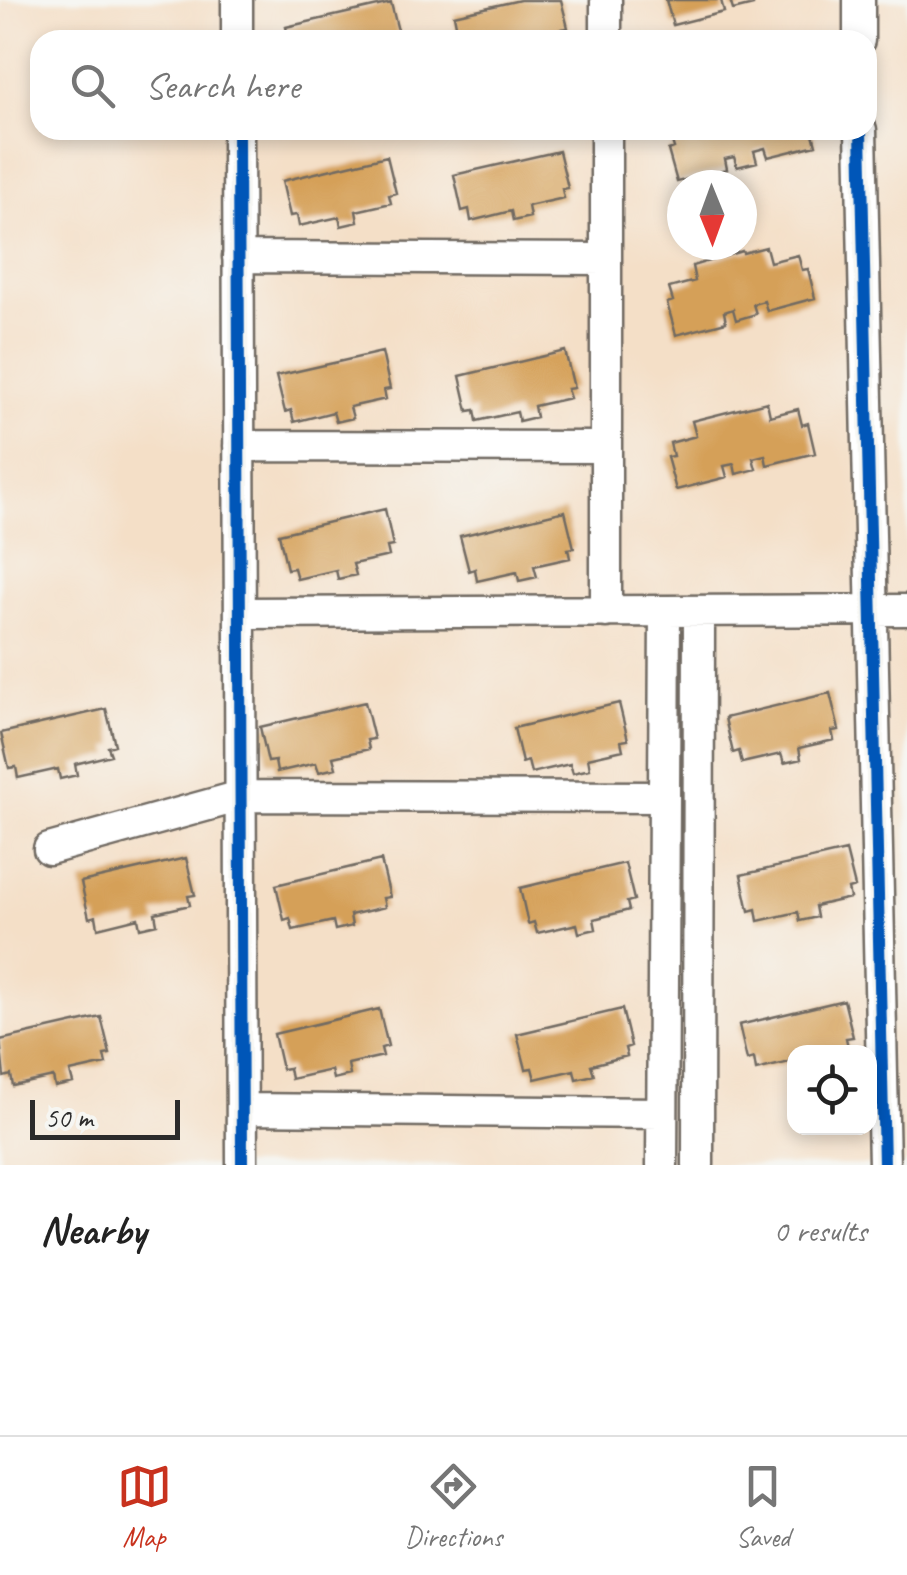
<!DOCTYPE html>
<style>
:root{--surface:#fff;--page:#f6f6f6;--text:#222;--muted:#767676;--line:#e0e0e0;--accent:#c8321e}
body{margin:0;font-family:Caveat,sans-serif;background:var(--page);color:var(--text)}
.controls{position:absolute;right:30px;bottom:30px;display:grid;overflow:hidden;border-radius:20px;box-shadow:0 5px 15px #0003}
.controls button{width:90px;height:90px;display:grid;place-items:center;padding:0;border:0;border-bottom:2px solid var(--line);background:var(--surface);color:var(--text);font:50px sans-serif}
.compass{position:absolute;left:667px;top:170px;width:90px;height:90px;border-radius:50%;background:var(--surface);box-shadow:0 5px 15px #0003;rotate:179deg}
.scale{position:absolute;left:30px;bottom:25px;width:150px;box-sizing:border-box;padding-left:10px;border:5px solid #2b2b2b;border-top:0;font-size:28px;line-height:35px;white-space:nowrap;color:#2b2b2b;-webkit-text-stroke:8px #f6f6f2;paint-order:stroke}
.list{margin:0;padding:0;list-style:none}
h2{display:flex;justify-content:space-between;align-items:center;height:130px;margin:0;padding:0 40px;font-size:42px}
h2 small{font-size:32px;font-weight:400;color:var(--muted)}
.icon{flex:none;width:55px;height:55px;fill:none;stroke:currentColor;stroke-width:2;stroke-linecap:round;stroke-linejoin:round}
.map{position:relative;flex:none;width:907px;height:1165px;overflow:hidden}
.search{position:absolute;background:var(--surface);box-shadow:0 5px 15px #0003;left:30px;right:30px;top:30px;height:110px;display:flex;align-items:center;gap:25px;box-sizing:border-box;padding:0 35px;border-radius:30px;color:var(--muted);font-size:38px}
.sheet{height:270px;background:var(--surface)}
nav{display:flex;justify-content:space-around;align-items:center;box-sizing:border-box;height:140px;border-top:2px solid var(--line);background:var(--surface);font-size:28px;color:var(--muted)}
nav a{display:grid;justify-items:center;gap:5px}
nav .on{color:var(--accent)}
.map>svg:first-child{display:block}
</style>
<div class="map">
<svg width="907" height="1165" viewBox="0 0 907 1165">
<rect width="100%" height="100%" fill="#f6f6f2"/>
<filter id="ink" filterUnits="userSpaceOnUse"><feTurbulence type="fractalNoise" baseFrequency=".01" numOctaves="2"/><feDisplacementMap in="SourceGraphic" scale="20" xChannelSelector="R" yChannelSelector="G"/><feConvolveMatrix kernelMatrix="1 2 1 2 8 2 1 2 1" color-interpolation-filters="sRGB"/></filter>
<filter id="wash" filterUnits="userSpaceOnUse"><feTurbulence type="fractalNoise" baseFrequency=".0048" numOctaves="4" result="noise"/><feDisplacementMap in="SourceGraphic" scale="40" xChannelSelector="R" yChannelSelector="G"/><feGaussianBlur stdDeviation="2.25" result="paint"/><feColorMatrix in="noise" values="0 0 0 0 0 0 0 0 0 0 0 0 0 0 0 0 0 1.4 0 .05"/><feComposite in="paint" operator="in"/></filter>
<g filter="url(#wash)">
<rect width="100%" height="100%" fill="#f4dfc7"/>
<g id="blocks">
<path fill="#d5a059" d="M520,0H561L568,28L561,29L563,38L459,40L454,15Z
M666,0H721L724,12L673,25Z
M730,0H752L753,5L733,10Z
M391,3L400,39L289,40L286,27Z
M690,130H812L816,145L768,157L765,148L754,151L757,162L737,167L734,157L725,159L727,169L677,182L668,150L674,148L670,135Z
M559,151L568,188L562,189L564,198L528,206L530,217L513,221L511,211L471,221L469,209L462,211L454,175Z
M387,156L396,193L389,195L391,203L356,211L358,222L341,226L339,217L299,226L297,215L290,216L282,181Z
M766,247L770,262L798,255L802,270L808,269L815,298L767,311L764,301L753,304L756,314L736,320L733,309L724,312L726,322L676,335L667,303L673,301L669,288L695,281L692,266L742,251L743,253Z
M565,351L574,388L567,389L570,398L534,406L536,417L519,421L517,412L477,421L475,410L468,411L460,376Z
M382,352L390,389L384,390L386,399L350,407L353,418L336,422L333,412L294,422L291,410L285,412L276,376Z
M767,402L770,416L798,409L802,425L808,423L815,453L767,465L765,455L753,458L756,469L736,474L734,464L724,466L727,477L676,490L667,457L673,456L670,443L696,436L692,421Z
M385,509L393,546L387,547L389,556L353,564L356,575L338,579L336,570L297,579L294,568L287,569L279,534Z
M565,511L574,548L568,549L570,558L534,566L537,577L519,581L517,572L477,581L475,569L469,571L460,536Z
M830,693L839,730L832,731L834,740L799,748L801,759L784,763L781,754L742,763L739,751L733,753L725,718Z
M365,702L374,739L367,740L369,749L333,757L336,768L319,772L316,763L277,772L275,761L268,762L260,727Z
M619,703L628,740L621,741L623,750L588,758L590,769L573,773L570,764L531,773L528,761L522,763L514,728Z
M106,709L115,745L108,747L111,755L75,764L77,775L60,779L58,769L18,778L16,767L9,768L1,733Z
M846,851L855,887L848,889L850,898L815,906L817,917L800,921L798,912L758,921L756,909L749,911L741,875Z
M186,858L195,895L188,896L190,905L155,913L157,924L140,928L138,918L98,928L96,916L89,918L81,882Z
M381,860L390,897L383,898L385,907L350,915L352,926L335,930L333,921L293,930L290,918L284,920L276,885Z
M625,863L634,900L627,902L629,910L594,919L596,929L579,933L577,924L537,933L534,922L528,924L520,888Z
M844,1000L853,1037L846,1038L848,1047L824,1052H794V1061L756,1070L754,1058L747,1060L739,1025Z
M379,1009L388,1046L381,1048L383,1056L348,1064L350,1075L333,1079L331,1070L291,1079L289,1068L282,1069L274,1034Z
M622,1009L631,1046L625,1048L627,1056L591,1065L594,1075L576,1079L574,1070L535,1079L532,1068L526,1069L517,1034Z
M101,1017L110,1054L104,1055L106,1064L70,1072L73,1083L55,1087L53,1077L13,1086L11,1075L4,1077L0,1040Z"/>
</g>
</g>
<g filter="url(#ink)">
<use href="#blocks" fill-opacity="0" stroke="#716a62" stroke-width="2.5"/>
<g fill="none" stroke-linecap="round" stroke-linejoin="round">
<g stroke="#716a62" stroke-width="35">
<path id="minor" d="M237,0V40
M606,0V40
M859,0V40
M238,130L242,1165
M606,130V612
M861,130L884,1165
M238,257L606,259
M239,446L606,447
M240,613L907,610
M49,849L241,796L664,797
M242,1109L662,1113
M662,1165L665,611
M698,1165L699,611"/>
</g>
<use href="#minor" stroke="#fff" stroke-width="30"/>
<g stroke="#f6f6f2" stroke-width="19">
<path id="cycleway" d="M238,130L242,1165
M861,130L884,1165"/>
</g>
<use href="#cycleway" stroke="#0057b8" stroke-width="12"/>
</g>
</g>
</svg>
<div class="controls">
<button><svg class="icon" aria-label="locate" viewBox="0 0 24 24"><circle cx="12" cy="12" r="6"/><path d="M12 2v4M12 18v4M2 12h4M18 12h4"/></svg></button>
</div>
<svg class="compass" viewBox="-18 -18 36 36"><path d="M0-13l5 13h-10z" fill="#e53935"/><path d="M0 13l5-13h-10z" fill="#767676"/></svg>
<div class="scale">50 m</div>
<div class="search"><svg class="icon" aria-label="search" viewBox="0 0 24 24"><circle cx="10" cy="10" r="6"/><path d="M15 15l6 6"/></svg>Search here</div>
</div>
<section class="sheet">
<h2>Nearby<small>0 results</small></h2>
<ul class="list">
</ul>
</section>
<nav>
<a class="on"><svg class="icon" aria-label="map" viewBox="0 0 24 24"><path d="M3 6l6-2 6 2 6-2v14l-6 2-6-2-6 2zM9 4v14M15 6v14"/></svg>Map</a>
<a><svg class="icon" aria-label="directions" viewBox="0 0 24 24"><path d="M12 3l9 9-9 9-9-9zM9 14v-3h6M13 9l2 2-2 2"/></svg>Directions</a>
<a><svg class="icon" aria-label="saved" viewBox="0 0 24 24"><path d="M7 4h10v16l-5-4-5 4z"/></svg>Saved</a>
</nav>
